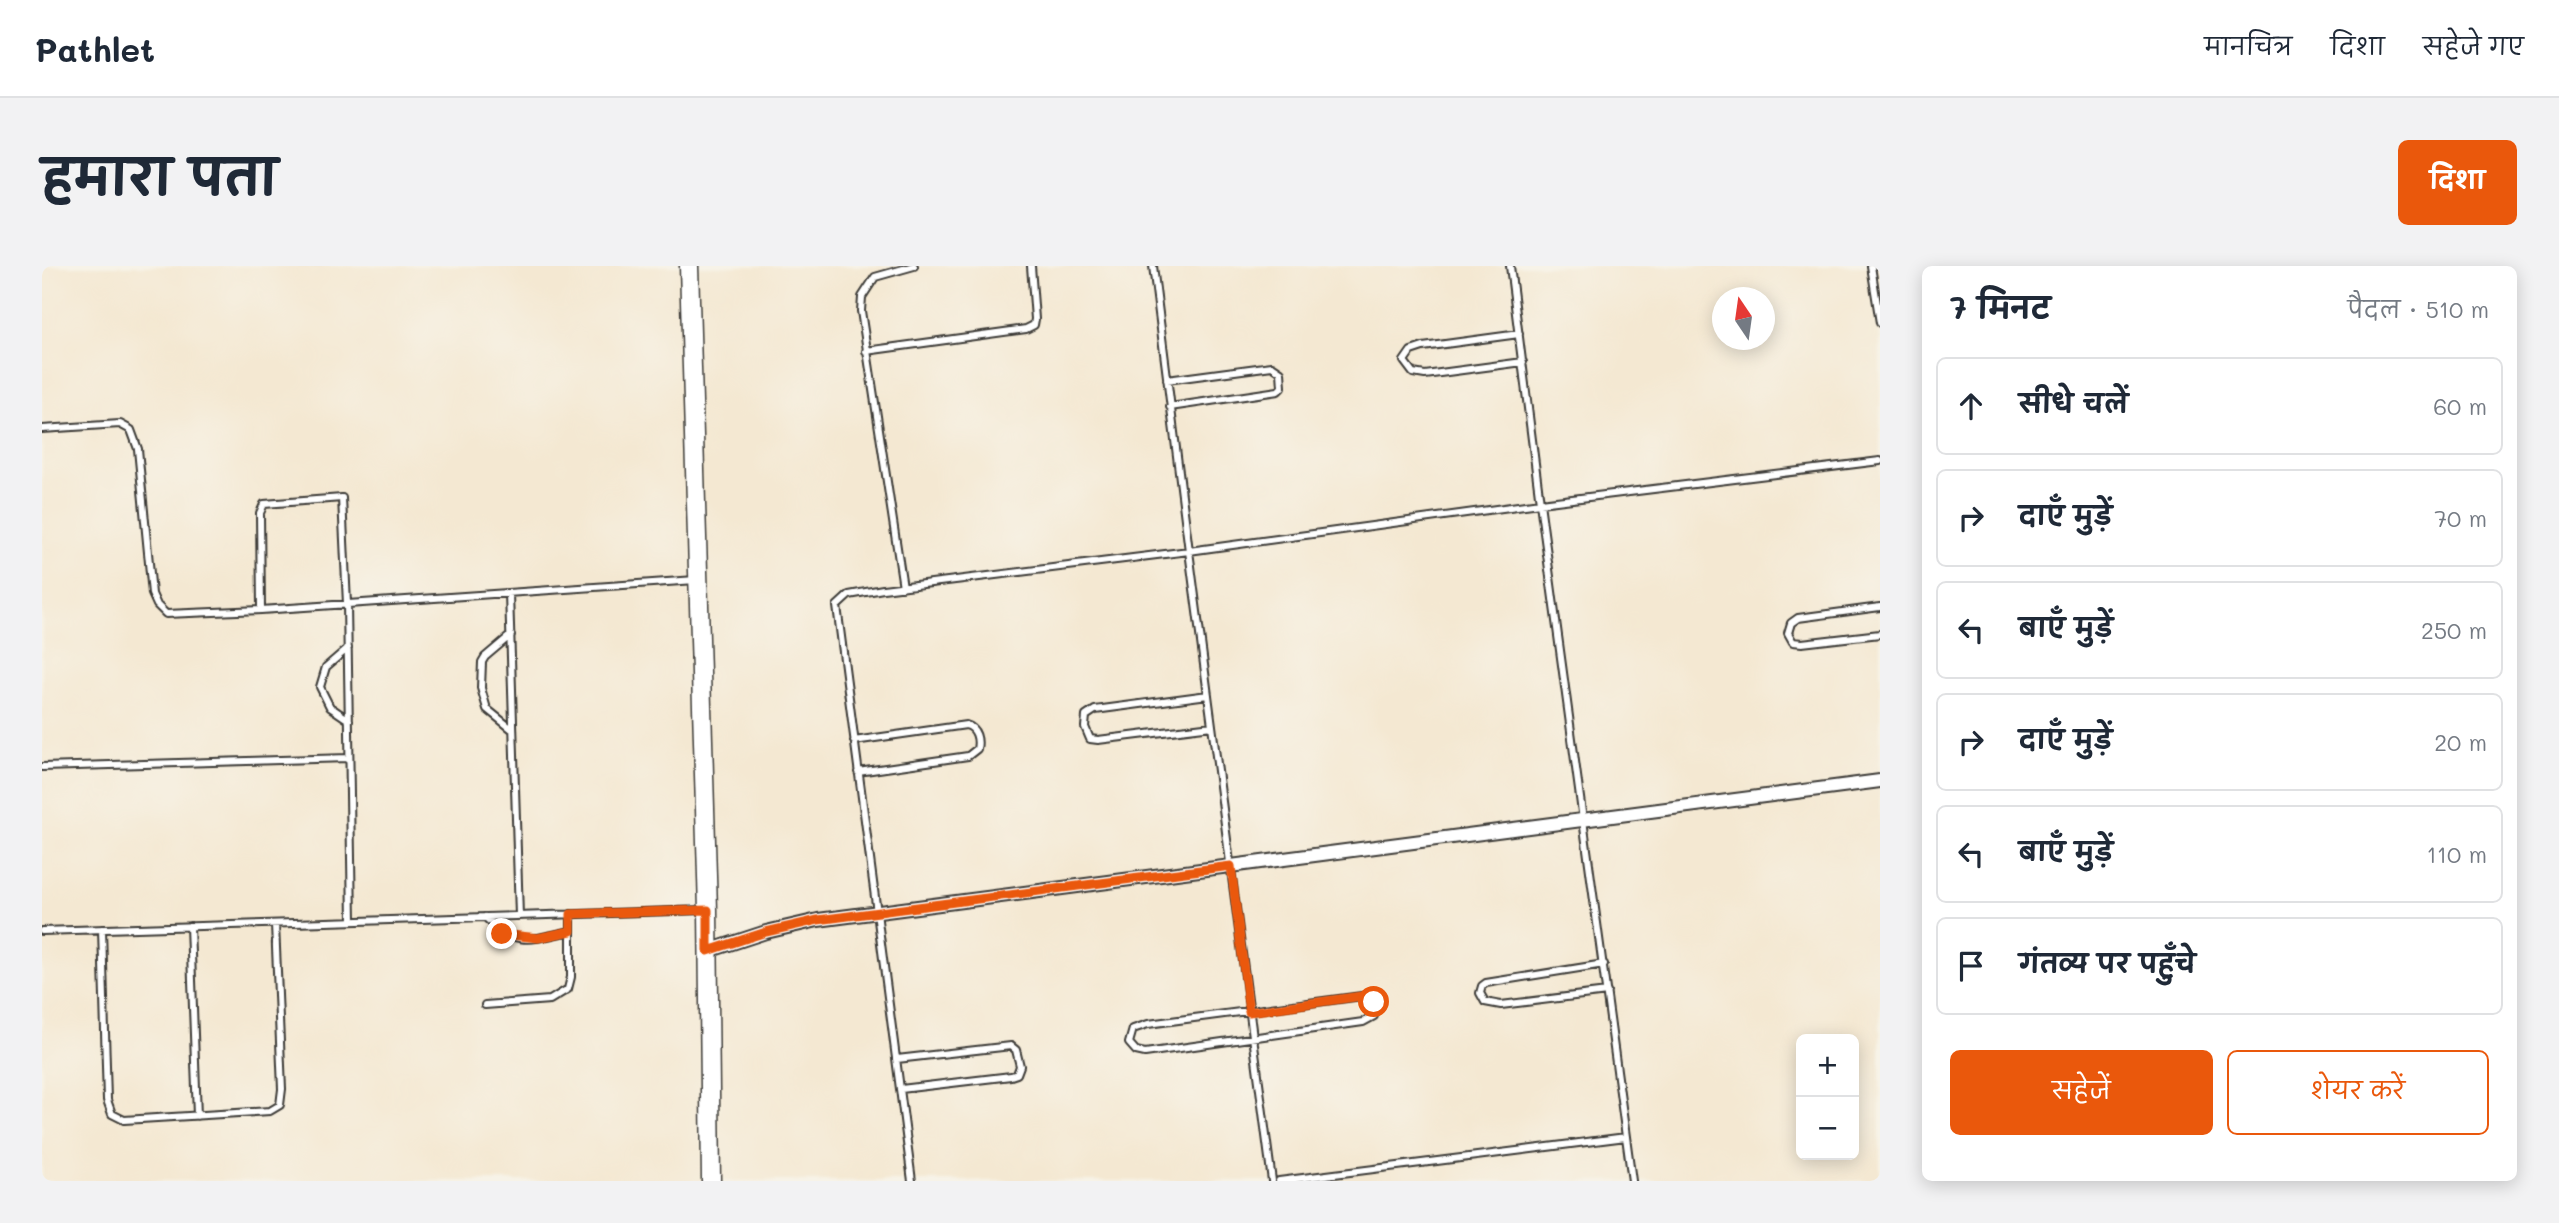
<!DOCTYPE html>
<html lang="hi">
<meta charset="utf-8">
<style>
:root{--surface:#fff;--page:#f2f2f3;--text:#1f2937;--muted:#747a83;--line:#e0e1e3;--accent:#ea580c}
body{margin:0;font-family:Mali,"Playpen Sans Deva",sans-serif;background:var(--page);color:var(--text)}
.controls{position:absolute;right:21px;bottom:21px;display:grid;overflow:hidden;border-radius:10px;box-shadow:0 4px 18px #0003}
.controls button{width:63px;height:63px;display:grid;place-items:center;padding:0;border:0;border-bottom:2px solid var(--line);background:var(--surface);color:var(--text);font:35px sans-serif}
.compass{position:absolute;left:1670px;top:21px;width:63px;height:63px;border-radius:50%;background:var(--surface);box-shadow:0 4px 18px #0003;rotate:347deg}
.stop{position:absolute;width:21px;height:21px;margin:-16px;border:5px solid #ea580c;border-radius:50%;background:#fff}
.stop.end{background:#ea580c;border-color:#fff;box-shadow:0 2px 7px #0008}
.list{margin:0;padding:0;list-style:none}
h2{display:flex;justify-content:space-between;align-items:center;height:91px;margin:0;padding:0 28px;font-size:30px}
h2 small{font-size:23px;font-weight:400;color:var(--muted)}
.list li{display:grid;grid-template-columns:46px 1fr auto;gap:21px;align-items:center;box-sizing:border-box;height:98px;margin:0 14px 14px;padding:0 14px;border:2px solid var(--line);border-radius:10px}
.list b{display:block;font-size:26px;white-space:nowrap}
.list em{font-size:23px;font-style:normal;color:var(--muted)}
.actions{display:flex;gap:14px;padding:21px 28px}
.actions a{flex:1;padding:16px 0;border:2px solid var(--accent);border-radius:10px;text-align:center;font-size:24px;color:var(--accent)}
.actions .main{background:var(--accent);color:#fff}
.icon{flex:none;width:38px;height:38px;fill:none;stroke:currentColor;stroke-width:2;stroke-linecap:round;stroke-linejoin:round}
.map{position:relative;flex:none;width:1838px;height:915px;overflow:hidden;border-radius:10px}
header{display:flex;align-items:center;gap:42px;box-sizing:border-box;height:98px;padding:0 35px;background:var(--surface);border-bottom:2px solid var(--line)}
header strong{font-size:33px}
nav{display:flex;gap:38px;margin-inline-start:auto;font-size:24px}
.intro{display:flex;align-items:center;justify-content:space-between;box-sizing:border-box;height:168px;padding:0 42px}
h1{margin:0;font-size:49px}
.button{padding:18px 32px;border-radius:10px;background:var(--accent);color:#fff;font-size:24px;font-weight:700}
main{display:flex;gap:42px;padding:0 42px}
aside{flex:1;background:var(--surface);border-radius:10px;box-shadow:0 4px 18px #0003}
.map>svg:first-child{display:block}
</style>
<header>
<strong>Pathlet</strong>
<nav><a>मानचित्र</a><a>दिशा</a><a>सहेजे गए</a></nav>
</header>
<div class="intro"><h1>हमारा पता</h1><a class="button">दिशा</a></div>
<main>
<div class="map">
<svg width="1838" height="915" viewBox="0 0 1838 915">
<rect width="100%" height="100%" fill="#f7f3e8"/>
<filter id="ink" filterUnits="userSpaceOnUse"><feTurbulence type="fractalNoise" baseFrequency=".0143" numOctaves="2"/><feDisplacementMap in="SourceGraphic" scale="14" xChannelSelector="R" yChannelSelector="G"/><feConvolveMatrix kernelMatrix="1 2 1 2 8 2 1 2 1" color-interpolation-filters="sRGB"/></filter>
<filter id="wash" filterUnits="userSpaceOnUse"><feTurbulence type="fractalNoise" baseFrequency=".00686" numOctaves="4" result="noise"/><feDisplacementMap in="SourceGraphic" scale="28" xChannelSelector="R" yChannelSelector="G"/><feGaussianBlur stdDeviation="1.57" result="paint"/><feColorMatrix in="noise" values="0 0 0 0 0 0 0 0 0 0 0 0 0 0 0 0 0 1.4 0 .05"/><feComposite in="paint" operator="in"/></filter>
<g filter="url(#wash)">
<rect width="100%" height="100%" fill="#f4e8d2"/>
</g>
<g filter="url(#ink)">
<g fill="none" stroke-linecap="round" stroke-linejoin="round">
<g stroke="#3c3b37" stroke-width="10">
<path id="lane" d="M1111,0L1147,285L1498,237L1590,915
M1468,0L1498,237L1838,195
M1829,0L1838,57
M1477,68L1381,81L1369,85L1362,95L1371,107L1383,109L1481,96
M824,85L984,63L992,59L993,53L989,0
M1125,114L1230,100L1239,106L1240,121L1236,125L1128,141
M0,163L78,158L89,164L96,183L110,328L115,339L124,348L219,344L654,314
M861,321L819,45L820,31L833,11L872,0
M467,327L477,650
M1838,341L1756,352L1749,357L1746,367L1751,376L1760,377L1838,368
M219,344L218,247L222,238L300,232L305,338L310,655
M469,369L443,391L440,396L439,422L445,443L471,464
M306,382L284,401L278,421L288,441L307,454
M1166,429L1053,444L1044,450L1043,461L1048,473L1056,474L1170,460
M812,475L924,459C935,462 937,474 935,483L926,490L816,506
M0,501L307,492
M443,651C473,682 491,673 529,665
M148,660L155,850
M60,663L65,834L70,848L82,854L228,845L238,839L240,823L233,658
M0,665L663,644
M1562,698L1444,717L1440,720L1438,727L1443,736L1459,739L1565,726
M1320,730L1330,733L1333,740L1332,750L1321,756L1103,787L1094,785L1087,777L1091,763L1106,758Z
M443,739L508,734L526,723L529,711V648
M855,793L969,780L974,784L978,800L975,808L969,810L859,823
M870,915L795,340L807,329L841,323L1147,285L1230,915
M1237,915L1584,871"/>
</g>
<g stroke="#3c3b37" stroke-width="16">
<path id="street" d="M666,685L724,666L776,654L1838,515"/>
</g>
<g stroke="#3c3b37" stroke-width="21">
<path id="secondary" d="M647,0L666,644L669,915"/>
</g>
<use href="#lane" stroke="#fff" stroke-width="6"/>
<use href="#street" stroke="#fff" stroke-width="12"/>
<use href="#secondary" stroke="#fff" stroke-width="18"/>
</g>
</g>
<g fill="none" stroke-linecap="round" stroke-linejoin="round" filter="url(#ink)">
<path stroke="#ea580c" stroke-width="9" d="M460,668L496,672L529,665V648L666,644V685L724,666L776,654L1189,600L1207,746L1320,730L1332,736"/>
</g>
</svg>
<div class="controls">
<button>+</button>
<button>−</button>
</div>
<svg class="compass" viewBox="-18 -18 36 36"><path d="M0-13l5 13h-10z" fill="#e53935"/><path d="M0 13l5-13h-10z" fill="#747a83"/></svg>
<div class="stop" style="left:1332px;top:736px"></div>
<div class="stop end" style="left:460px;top:668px"></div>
</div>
<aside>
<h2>7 मिनट<small>पैदल · 510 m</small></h2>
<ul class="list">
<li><svg class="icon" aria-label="ahead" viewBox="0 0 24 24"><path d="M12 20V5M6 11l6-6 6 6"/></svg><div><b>सीधे चलें</b></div><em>60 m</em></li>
<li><svg class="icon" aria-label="right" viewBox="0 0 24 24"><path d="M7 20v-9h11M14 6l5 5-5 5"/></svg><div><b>दाएँ मुड़ें</b></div><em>70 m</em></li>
<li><svg class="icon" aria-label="left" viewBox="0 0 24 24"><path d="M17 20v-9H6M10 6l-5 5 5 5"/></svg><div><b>बाएँ मुड़ें</b></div><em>250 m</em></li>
<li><svg class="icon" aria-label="right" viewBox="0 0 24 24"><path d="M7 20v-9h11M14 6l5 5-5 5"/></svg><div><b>दाएँ मुड़ें</b></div><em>20 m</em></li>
<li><svg class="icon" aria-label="left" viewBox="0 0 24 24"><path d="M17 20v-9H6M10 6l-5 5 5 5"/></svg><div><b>बाएँ मुड़ें</b></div><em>110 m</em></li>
<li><svg class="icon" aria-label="arrive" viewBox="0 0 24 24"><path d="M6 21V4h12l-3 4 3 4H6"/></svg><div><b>गंतव्य पर पहुँचे</b></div></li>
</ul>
<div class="actions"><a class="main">सहेजें</a><a>शेयर करें</a></div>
</aside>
</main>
